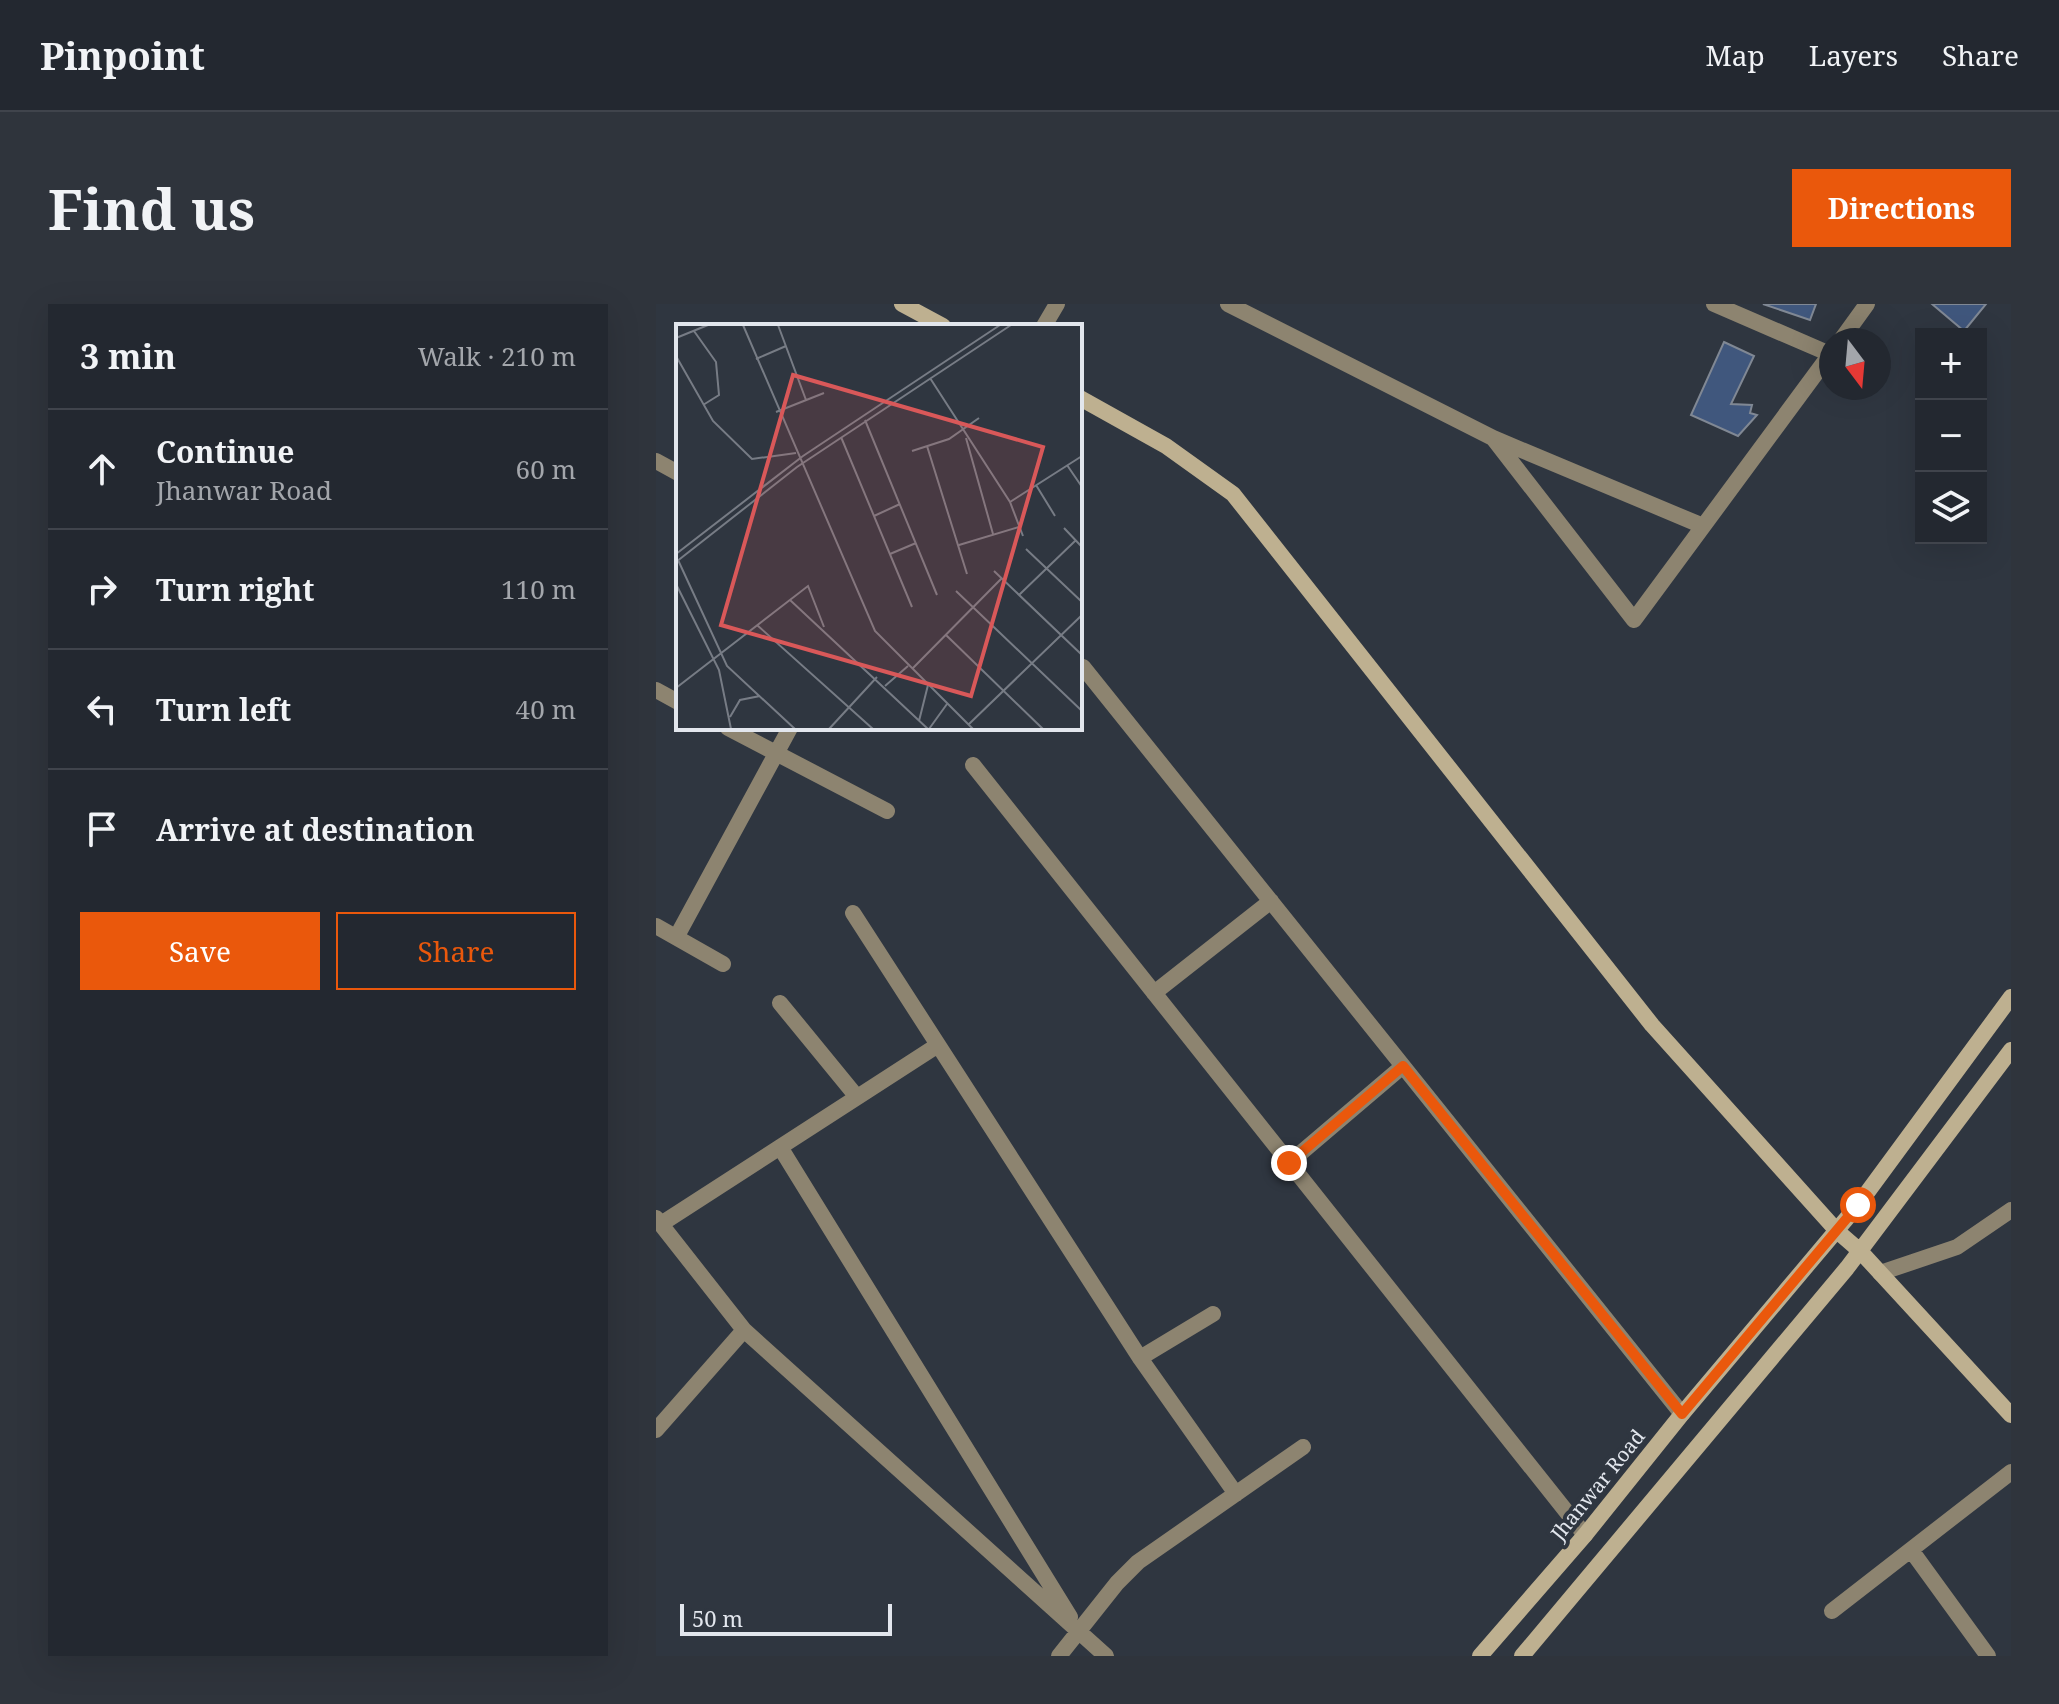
<!DOCTYPE html>
<meta charset="utf-8">
<style>
:root{--surface:#232830;--page:#2f343c;--text:#f1f3f6;--muted:#a3a6ab;--line:#40444c;--accent:#ea580c}
body{margin:0;font-family:"Noto Serif",serif;background:var(--page);color:var(--text)}
.controls{position:absolute;right:24px;top:24px;display:grid;overflow:hidden;border-radius:0px;box-shadow:0 8px 32px #0002}
.controls button{width:72px;height:72px;display:grid;place-items:center;padding:0;border:0;border-bottom:2px solid var(--line);background:var(--surface);color:var(--text);font:40px sans-serif}
.compass{position:absolute;left:1163px;top:24px;width:72px;height:72px;border-radius:50%;background:var(--surface);box-shadow:0 8px 32px #0002;rotate:164deg}
.scale{position:absolute;left:24px;bottom:20px;width:212px;box-sizing:border-box;padding-left:8px;border:4px solid #e2e6ed;border-top:0;font-size:22px;line-height:28px;white-space:nowrap;color:#e2e6ed;-webkit-text-stroke:6px #2f3640;paint-order:stroke}
.stop{position:absolute;width:24px;height:24px;margin:-18px;border:6px solid #ea580c;border-radius:50%;background:#fff}
.stop.end{background:#ea580c;border-color:#fff;box-shadow:0 2px 8px #0008}
.list{margin:0;padding:0;list-style:none}
h2{display:flex;justify-content:space-between;align-items:center;height:104px;margin:0;padding:0 32px;font-size:34px}
h2 small{font-size:26px;font-weight:400;color:var(--muted)}
.list li{display:grid;grid-template-columns:52px 1fr auto;gap:24px;align-items:center;box-sizing:border-box;height:120px;padding:0 32px;border-top:2px solid var(--line)}
.list b{display:block;font-size:30px;white-space:nowrap}
.list p{margin:0;font-size:26px;white-space:nowrap;color:var(--muted)}
.list em{font-size:26px;font-style:normal;color:var(--muted)}
.actions{display:flex;gap:16px;padding:24px 32px}
.actions a{flex:1;padding:18px 0;border:2px solid var(--accent);border-radius:0px;text-align:center;font-size:28px;color:var(--accent)}
.actions .main{background:var(--accent);color:#fff}
.icon{flex:none;width:44px;height:44px;fill:none;stroke:currentColor;stroke-width:2;stroke-linecap:round;stroke-linejoin:round}
.map{position:relative;flex:none;width:1355px;height:1352px;overflow:hidden;border-radius:0px}
header{display:flex;align-items:center;gap:48px;box-sizing:border-box;height:112px;padding:0 40px;background:var(--surface);border-bottom:2px solid var(--line)}
header strong{font-size:38px}
nav{display:flex;gap:44px;margin-inline-start:auto;font-size:28px}
.intro{display:flex;align-items:center;justify-content:space-between;box-sizing:border-box;height:192px;padding:0 48px}
h1{margin:0;font-size:56px}
.button{padding:20px 36px;border-radius:0px;background:var(--accent);color:#fff;font-size:28px;font-weight:700}
main{display:flex;gap:48px;padding:0 48px}
aside{flex:1;background:var(--surface);border-radius:0px;box-shadow:0 8px 32px #0002}
.map>svg:first-child{display:block}
</style>
<header>
<strong>Pinpoint</strong>
<nav><a>Map</a><a>Layers</a><a>Share</a></nav>
</header>
<div class="intro"><h1>Find us</h1><a class="button">Directions</a></div>
<main>
<aside>
<h2>3 min<small>Walk · 210 m</small></h2>
<ul class="list">
<li><svg class="icon" aria-label="ahead" viewBox="0 0 24 24"><path d="M12 20V5M6 11l6-6 6 6"/></svg><div><b>Continue</b><p>Jhanwar Road</p></div><em>60 m</em></li>
<li><svg class="icon" aria-label="right" viewBox="0 0 24 24"><path d="M7 20v-9h11M14 6l5 5-5 5"/></svg><div><b>Turn right</b></div><em>110 m</em></li>
<li><svg class="icon" aria-label="left" viewBox="0 0 24 24"><path d="M17 20v-9H6M10 6l-5 5 5 5"/></svg><div><b>Turn left</b></div><em>40 m</em></li>
<li><svg class="icon" aria-label="arrive" viewBox="0 0 24 24"><path d="M6 21V4h12l-3 4 3 4H6"/></svg><div><b>Arrive at destination</b></div></li>
</ul>
<div class="actions"><a class="main">Save</a><a>Share</a></div>
</aside>
<div class="map">
<svg width="1355" height="1352" viewBox="0 0 1355 1352">
<rect width="100%" height="100%" fill="#2f3640"/>
<path fill="#40577d" stroke="#808894" stroke-width="2" d="M1107,0H1160L1154,16Z
M1276,0H1330L1308,27Z
M1068,38L1098,52L1075,100L1096,101L1094,109L1101,111L1082,132L1035,111Z"/>
<g fill="none" stroke-linecap="round" stroke-linejoin="round">
<path stroke="#8d8470" stroke-width="16" d="M572,0L837,134L1047,222
M1058,0L1174,50
M388,22L401,0
M1185,36L1211,0
M837,134L978,316L1175,49
M0,157L22,169
M427,363L1026,1110
M0,386L22,398
M72,424L231,507
M317,461L929,1231
M197,609L484,1054L580,1190
M0,622L67,660
M21,632L134,424
M498,689L615,597
M124,699L201,793
M124,843L414,1313
M633,859L747,762
M0,914L88,1026L450,1352
M5,920L282,741
M1224,969L1301,943L1355,906
M484,1054L557,1010
M0,1126L88,1026
M1255,1246L1332,1352
M1176,1307L1355,1168
M403,1352L461,1279L482,1258L647,1143"/>
<path stroke="#beb090" stroke-width="16" d="M246,0L287,22
M424,94L510,142L577,190L996,721L1181,927L1204,947L1355,1111
M824,1352L929,1231L1026,1110L1202,901L1355,693
M866,1352L1191,964L1355,746"/>
</g>
<g fill="none" stroke-linecap="round" stroke-linejoin="round">
<path stroke="#ea580c" stroke-width="10" d="M633,859L747,762L1026,1110L1202,901"/>
</g>
<g text-anchor="middle" stroke-width="8" stroke-linejoin="round" paint-order="stroke">
<g font-size="20" fill="#e2e6ed" stroke="#2f3640">
<text transform="translate(942 1181) rotate(-51)" y="7">Jhanwar Road</text>
</g>
</g>
<g transform="translate(20 20)">
<rect width="406" height="406" fill="#2f3640"/>
<path fill="none" stroke="#777c85" stroke-width="2" d="M67,1L199,307L297,405M102,1L130,76M18,7L40,38L43,71L27,81M0,14L32,1M0,32L37,97L76,135L120,129M80,35L110,22M254,54L334,178L347,212M100,88L148,69M189,96L261,271M165,113L236,283M290,114L317,210M251,122L291,250M236,127L273,115L303,94M391,141L406,163M360,161L379,192M334,178L406,132M198,192L224,180M388,204L406,223M283,221L343,203M350,225L406,278M0,230L127,132L324,1M214,230L240,219M2,236L51,342L119,405M0,238L121,143L335,1M318,247L406,331M0,260L43,346L55,405M280,267L406,387M343,271L399,217M114,276L252,405M81,301L197,405M270,311L367,405M236,345L325,255M209,362L232,342M0,364L132,262L148,303M54,393L64,376L84,372M243,397L252,361M292,401L406,291M153,405L201,353M253,405L271,380"/>
<path fill="#d95859" fill-opacity="0.15" stroke="#d95859" stroke-width="4" d="M117,51L367,123L295,372L45,301Z"/>
<rect width="406" height="406" fill="none" stroke="#e2e6ed" stroke-width="4"/>
</g>
</svg>
<div class="controls">
<button>+</button>
<button>−</button>
<button><svg class="icon" aria-label="layers" viewBox="0 0 24 24"><path d="M12 4l9 5-9 5-9-5zM3 14l9 5 9-5"/></svg></button>
</div>
<svg class="compass" viewBox="-18 -18 36 36"><path d="M0-13l5 13h-10z" fill="#e53935"/><path d="M0 13l5-13h-10z" fill="#a3a6ab"/></svg>
<div class="scale">50 m</div>
<div class="stop" style="left:1202px;top:901px"></div>
<div class="stop end" style="left:633px;top:859px"></div>
</div>
</main>
